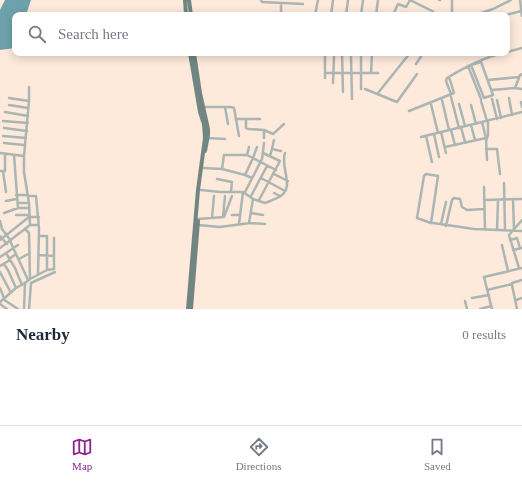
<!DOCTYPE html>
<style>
:root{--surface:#fff;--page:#f6f6f7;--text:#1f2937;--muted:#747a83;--line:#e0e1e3;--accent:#8c268d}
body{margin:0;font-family:Georgia,serif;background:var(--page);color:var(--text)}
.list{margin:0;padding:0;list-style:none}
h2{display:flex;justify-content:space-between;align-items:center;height:52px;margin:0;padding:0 16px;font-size:17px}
h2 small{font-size:13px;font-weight:400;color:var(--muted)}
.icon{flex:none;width:22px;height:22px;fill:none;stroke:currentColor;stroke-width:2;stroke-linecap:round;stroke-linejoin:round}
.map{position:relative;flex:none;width:522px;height:309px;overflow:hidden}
.search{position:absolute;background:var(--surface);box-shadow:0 2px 10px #0003;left:12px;right:12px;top:12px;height:44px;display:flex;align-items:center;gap:10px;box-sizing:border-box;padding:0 14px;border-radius:8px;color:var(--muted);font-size:15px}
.sheet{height:116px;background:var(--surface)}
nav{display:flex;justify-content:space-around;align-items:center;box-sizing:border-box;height:56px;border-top:1px solid var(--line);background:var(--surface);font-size:11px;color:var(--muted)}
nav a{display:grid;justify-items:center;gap:2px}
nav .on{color:var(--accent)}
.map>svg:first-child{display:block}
</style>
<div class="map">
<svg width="522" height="309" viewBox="0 0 522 309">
<rect width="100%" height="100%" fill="#fdeadb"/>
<path fill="#6da2ad" d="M5,0H31L26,15H15V48L0,50V10Z"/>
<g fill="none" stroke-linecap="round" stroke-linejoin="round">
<path stroke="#aab5b4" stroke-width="2.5" d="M261,0L262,2L303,4
M410,0L432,11L436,15
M439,0H440
M452,0V15
M520,0L522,16
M281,15V3
M315,15L318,0
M331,15L333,0
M346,15L348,0
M361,15L363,0
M376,15L378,0
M393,15L398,4L406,7L410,0
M475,15L493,9L511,0
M506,15L521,11
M507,52L522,48
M342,53L343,92
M351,55L352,99
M361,56V89
M481,62L493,95L484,98L471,65Z
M416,64L422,55L421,53
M468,66L481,99
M325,73H378
M371,73L372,53
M325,78V55
M488,80L519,77
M333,83L334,57
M515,88L520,75L522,74
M365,89L397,102L417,74
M491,90L515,88L522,89
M378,93L410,53
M451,94L446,81L447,78C465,67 482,58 503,53
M451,97L459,128
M9,98L29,101
M509,98L512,115
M492,99L497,119
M442,100L449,130
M497,100L501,118
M481,101L487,121
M521,102L522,107
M431,104L438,133
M459,104L465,126
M9,105L28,108
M471,105L476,124
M204,107H230L234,108L239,136
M225,107L228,124
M409,111L454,93L449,77
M5,112L28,116
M236,119H260
M246,119V128L248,129L264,130V138
M3,121L28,123
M482,122L486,138L487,160
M471,125L475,140
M461,127L465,142
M4,128L27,131
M264,130L273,134L284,124
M451,130L455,145
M441,132L446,153
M434,134L439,157
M3,136L26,138
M426,136L432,162
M421,137L522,112
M208,138L225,139
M486,141L488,135V121
M4,143L24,145
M249,147L247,155L276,170
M445,147L486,138
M272,149L274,140
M486,149H497L500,174
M0,153L24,156V172L29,203L30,225H38
M225,155H247
M24,156L29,101V87
M270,156L272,149L281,151
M203,168L222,169L245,175
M222,169L224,155
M0,171H5V154
M3,171L6,192
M274,174L288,181
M252,178L245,175L253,158L257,147
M261,178L285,191
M217,179L232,182L231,191
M504,183L505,230
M484,187L485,230
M201,190L220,192H243L253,199L265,203C270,201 277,199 282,195C294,185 280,167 285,153
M245,192L262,159L264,143
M274,193L280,196
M16,195H28
M28,196H36L39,228L38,274
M251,196L267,166
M513,199L514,229
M259,200L280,161L263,153
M484,200L522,199
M6,201L16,199
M18,203H29
M18,208H29
M4,213L18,208L14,155
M251,213L263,215
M16,215H29
M232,215H240
M223,217L225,196
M212,218L214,196
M198,219L224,217L232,196
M0,221L2,229L11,241
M249,223L253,199
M431,223L438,176L426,174L424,176L417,218L431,223H433L474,229L522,231
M239,224L243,192
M441,224L446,202
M198,225L220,227L250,223L265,224
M446,226L452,200L454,198L460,199L462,207L467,210L484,209
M25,229L29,233L30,279
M497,230L498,200
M0,236L7,244
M39,236H47V270
M0,240L29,217H39
M510,240L517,238L520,248
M10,241L28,280
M502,245L508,271
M0,248L30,225
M513,250L522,248
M6,253L15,268L22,285
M39,255L54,256
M0,257L18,245
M9,259L16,254
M19,259L30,253
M4,264L8,270L16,288
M0,266L10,260
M519,268L509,235L522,220
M0,272L11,293
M0,288L4,298
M487,290L512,284
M472,298L489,295
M3,299L18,309
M516,300L522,298
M465,301L467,309
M0,302L16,288L25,283L30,279L47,270L54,269V238
M0,304L7,309
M24,309L25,283
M29,309L31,283L55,272
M480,309L491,306
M492,309L484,277L522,268
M517,309L512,285V283L522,280"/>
<path stroke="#718683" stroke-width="4" d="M185,0L186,15
M189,0L191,15
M194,53L200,93L208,129V135L205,151
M188,309L198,190L205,138L204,124L200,112L190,53
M191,309L198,221"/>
</g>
</svg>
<div class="search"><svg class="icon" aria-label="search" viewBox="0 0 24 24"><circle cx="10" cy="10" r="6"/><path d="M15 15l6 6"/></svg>Search here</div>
</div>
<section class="sheet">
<h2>Nearby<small>0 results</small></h2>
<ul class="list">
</ul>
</section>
<nav>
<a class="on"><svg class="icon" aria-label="map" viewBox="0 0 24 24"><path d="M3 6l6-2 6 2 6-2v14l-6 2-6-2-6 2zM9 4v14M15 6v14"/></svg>Map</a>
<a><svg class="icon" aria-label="directions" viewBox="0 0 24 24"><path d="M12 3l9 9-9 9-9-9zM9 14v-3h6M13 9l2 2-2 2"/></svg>Directions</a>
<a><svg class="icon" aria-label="saved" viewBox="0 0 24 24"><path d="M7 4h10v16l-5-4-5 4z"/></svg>Saved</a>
</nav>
